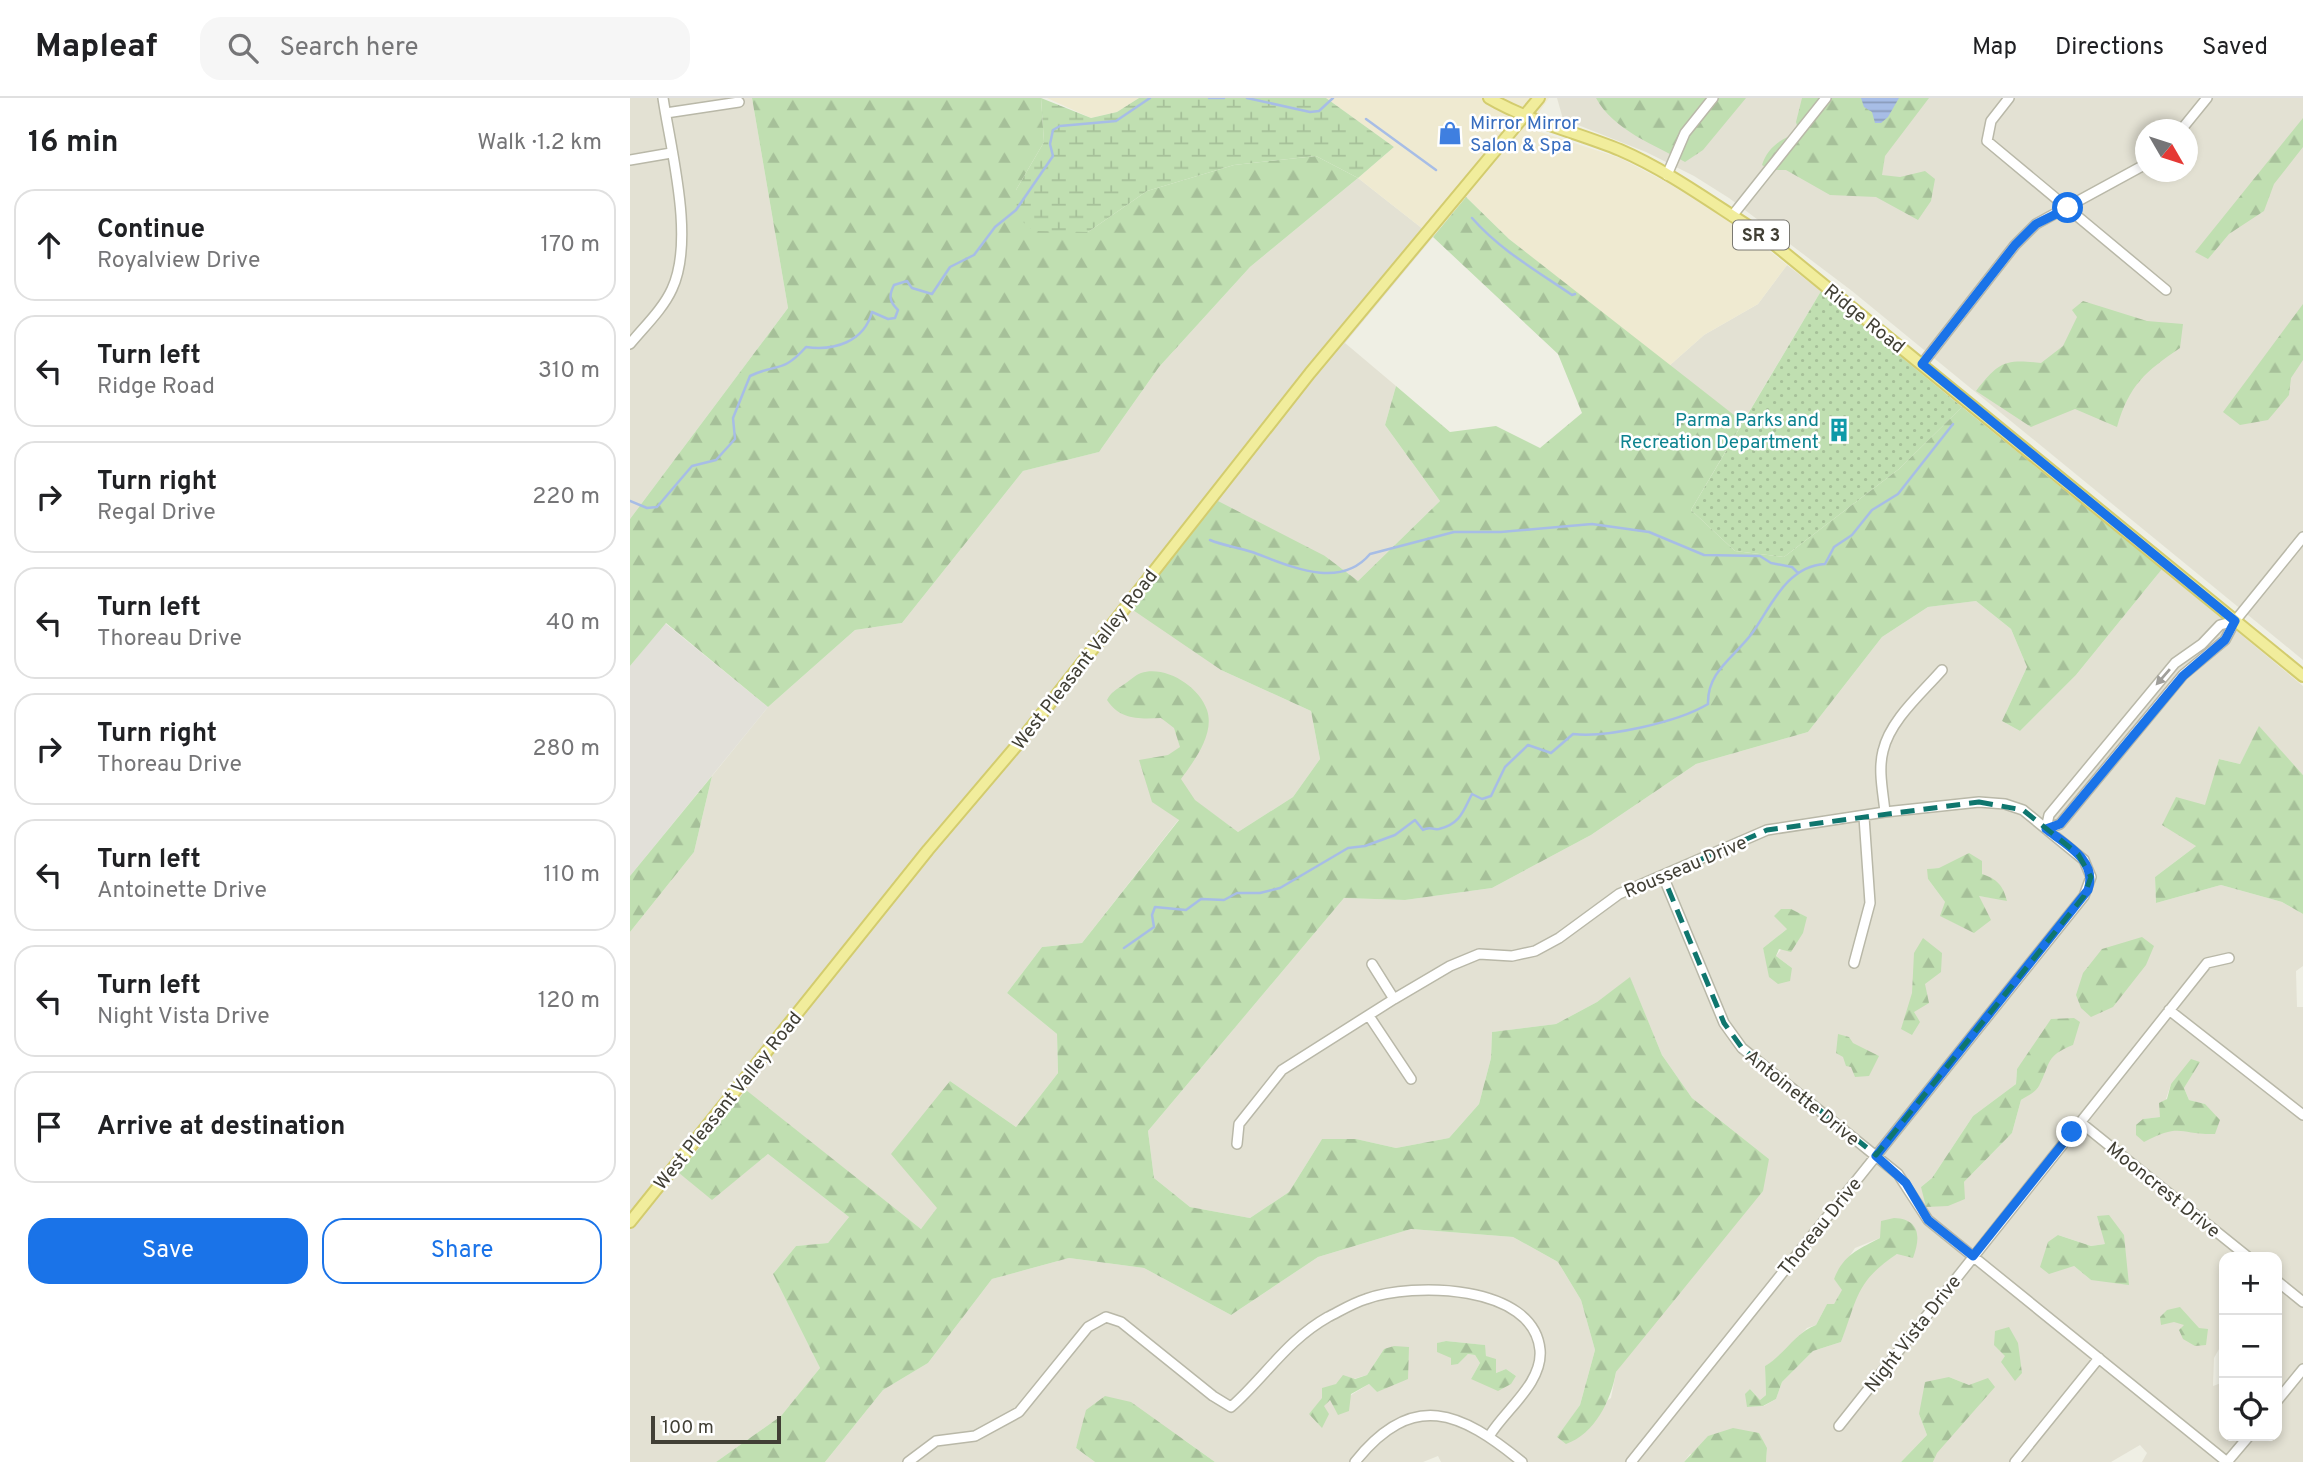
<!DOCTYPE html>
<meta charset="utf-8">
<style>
:root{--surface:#fff;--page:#f6f6f6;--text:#202124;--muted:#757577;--line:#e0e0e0;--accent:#1a73e8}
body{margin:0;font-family:Overpass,sans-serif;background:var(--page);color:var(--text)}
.controls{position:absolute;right:21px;bottom:21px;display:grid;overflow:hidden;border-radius:14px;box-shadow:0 4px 10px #0003}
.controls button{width:63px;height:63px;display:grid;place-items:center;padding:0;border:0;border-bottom:2px solid var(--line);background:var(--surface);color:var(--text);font:35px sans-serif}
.compass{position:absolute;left:1505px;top:21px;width:63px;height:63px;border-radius:50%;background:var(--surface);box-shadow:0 4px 10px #0003;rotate:129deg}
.scale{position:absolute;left:21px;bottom:18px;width:130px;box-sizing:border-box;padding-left:7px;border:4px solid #413f35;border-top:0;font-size:19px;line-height:24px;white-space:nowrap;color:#413f35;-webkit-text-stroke:5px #fff;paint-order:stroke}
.stop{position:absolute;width:21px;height:21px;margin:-16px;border:5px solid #1a73e8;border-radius:50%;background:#fff}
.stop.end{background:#1a73e8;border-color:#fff;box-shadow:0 2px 7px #0008}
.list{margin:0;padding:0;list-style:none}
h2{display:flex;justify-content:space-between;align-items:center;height:91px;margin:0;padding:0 28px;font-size:30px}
h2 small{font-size:23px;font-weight:400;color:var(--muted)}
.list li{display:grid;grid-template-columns:46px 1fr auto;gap:21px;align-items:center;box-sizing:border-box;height:112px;margin:0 14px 14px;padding:0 14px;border:2px solid var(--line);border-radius:21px}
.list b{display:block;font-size:26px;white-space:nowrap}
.list p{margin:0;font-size:23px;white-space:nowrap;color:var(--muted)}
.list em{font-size:23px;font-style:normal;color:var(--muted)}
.actions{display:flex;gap:14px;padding:21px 28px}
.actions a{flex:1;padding:16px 0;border:2px solid var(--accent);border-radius:21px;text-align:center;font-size:24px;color:var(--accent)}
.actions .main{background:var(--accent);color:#fff}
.icon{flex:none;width:38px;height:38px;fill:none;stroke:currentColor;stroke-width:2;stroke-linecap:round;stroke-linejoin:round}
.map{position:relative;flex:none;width:1673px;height:1364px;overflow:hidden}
header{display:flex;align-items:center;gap:42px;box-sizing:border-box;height:98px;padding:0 35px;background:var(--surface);border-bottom:2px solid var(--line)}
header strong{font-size:33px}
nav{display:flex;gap:38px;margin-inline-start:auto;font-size:24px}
.search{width:490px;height:63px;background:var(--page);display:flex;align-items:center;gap:18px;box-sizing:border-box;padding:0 24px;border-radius:21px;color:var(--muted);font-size:26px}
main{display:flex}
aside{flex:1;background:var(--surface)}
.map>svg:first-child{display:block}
</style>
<header>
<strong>Mapleaf</strong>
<div class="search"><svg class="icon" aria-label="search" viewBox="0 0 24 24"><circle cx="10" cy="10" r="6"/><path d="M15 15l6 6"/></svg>Search here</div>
<nav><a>Map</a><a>Directions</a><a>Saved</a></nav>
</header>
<main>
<aside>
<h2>16 min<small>Walk · 1.2 km</small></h2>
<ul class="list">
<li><svg class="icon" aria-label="ahead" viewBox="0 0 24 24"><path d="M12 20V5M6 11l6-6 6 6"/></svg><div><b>Continue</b><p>Royalview Drive</p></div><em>170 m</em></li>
<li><svg class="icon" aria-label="left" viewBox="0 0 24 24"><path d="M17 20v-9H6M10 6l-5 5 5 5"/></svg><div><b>Turn left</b><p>Ridge Road</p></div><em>310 m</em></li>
<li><svg class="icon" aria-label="right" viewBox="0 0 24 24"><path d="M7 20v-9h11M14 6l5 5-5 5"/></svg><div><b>Turn right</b><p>Regal Drive</p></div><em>220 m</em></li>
<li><svg class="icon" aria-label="left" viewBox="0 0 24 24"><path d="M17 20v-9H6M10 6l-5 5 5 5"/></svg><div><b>Turn left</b><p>Thoreau Drive</p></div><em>40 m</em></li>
<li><svg class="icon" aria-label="right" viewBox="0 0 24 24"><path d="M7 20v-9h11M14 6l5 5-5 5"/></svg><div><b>Turn right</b><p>Thoreau Drive</p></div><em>280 m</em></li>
<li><svg class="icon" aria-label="left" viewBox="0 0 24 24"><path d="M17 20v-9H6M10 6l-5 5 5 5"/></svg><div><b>Turn left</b><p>Antoinette Drive</p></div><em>110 m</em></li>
<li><svg class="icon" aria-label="left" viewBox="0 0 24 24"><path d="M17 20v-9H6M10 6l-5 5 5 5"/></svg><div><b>Turn left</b><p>Night Vista Drive</p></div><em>120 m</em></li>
<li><svg class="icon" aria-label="arrive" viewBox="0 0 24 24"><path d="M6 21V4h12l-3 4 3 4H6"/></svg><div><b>Arrive at destination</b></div></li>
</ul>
<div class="actions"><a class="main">Save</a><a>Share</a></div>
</aside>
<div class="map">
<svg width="1673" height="1364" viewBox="0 0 1673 1364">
<defs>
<pattern id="green-dots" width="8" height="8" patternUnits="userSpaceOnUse" patternTransform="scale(1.75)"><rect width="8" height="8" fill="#c0dfb1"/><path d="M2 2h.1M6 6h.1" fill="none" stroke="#a6c099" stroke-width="1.8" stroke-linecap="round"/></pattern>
<pattern id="forest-firs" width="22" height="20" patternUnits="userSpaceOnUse" patternTransform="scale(1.75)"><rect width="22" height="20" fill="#c0dfb1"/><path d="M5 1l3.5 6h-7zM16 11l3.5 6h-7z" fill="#a6c099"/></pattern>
<pattern id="wetland-marsh" width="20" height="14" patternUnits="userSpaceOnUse" patternTransform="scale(1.75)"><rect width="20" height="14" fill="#c0dfb1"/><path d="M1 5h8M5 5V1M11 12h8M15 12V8" fill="none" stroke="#a6c099"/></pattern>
<pattern id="water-rules" width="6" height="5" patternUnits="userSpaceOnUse" patternTransform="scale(1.75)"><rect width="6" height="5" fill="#a7bde6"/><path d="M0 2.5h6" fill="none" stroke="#8a9bbb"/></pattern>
</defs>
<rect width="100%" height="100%" fill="#efefe4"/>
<path fill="#e3e1d3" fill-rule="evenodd" d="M0,0H122L158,210L0,421Z
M927,0H1673V562L1222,193L1099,100L1064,78L1016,54L933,21ZM1516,32H1558V74H1516Z
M728,80L803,139L715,245L766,288L755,327L810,403L728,483L695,458L591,572L681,613L690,661L663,699L608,734L564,702L452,845L412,849L377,895L427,936L428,975L386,1029L320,983L308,1111L291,1131L115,992L82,1101L138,1056L219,1119L198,1145L166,1148L143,1176L190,1270L151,1318L86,1364H0V834L64,754L82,678L138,609L225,532L272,525L393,373L469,354L529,269L620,169Z
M1157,167L1191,193L1113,324L1039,268L1074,237L1128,206Z
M1532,471L1673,588V677L1629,629L1610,666L1589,661L1566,748L1525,779L1526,805L1591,787L1652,804L1673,816V868L1666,873L1667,909H1673V1364H1512L1517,1355L1510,1347L1481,1364H1303L1306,1355L1364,1289L1339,1287L1319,1279L1289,1316L1297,1337L1271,1364H1136L1137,1350L1060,1356L1054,1364H811L808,1358L793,1364H585L553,1341L451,1335L446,1350L465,1364H195L253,1292L298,1265L362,1181L439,1160L514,1170L601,1217L688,1159L781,1131L883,1139L928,1164L951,1202L965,1252L950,1307L928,1339L981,1300L986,1274L1139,1061L1062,1000L1032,957L1000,880L967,904L926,926L862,934L861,960L849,1006L819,1040L766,1050L726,1041H692L659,1094L620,1120L560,1109L524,1080L518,1033L714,800L775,802L862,790L961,737L1066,666L1178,634L1252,539L1298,509L1346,503L1381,531L1397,569L1372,623L1390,633L1446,577ZM1309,770L1377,802L1349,798L1315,804L1298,781V771ZM1161,811L1177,819L1146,858L1162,870L1136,862L1133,850L1157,831ZM1443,947L1427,953L1415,967L1408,990L1391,1002L1382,1035L1334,1084L1291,1089L1302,1080L1343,1018L1386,986L1387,971L1398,957ZM1569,964L1554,990L1559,1002L1575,1006V1036L1557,1031L1536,1032L1513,1021L1530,1019L1541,986ZM1428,1137L1461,1148L1475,1146L1461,1182L1444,1168ZM1250,1140L1267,1156L1243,1172L1227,1194L1211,1244L1183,1253L1152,1284L1146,1301L1134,1308L1117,1309L1120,1291L1130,1302L1136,1297L1135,1268L1150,1259L1177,1230L1186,1227L1197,1206H1204L1213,1192L1204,1181L1225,1150ZM1594,1159H1647V1338H1594V1284L1583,1288L1584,1260L1594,1242ZM816,1243L854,1247L856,1258L866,1275L876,1271L886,1278L841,1281L850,1265L845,1257L838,1256L828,1266H821V1260L808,1245ZM754,1251L747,1294L739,1286L721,1297L708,1316L700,1302L679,1316L706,1286L737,1277Z"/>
<path fill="#efead1" d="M417,0H509L487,14L461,20Z
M696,0H919L898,30L990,60L1038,85L1111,130L1157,167L1128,206L1074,237L1039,268L879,141L836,99L803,139L728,80L764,49Z"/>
<path fill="#e2e0d9" d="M35,525L138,609L0,778V568Z"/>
<path fill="url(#green-dots)" d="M1191,193L1332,309L1269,371L1154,459L1105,453L1061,412Z"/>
<path fill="url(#forest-firs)" d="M122,0H411L414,44L386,92L458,134L517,93L604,67L686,58L728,80L620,169L529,269L469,354L393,373L272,525L225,532L138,609L36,525L0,568V421L158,210Z
M966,0H1116L1073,52L1055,64C1025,47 983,32 966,0Z
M1172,0H1299L1255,58L1252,77L1270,79L1295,73L1305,81L1301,103L1288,122L1246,99L1200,97L1156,72H1139L1132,67C1137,50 1152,39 1169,35L1166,24Z
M1673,20V49L1644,86L1634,113L1599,136L1578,161L1565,154Z
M836,99L879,141L1113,324L1061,412L1105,453L1154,459L1269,371L1332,309L1532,471L1446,577L1390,633L1372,623L1397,569L1381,531L1346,503L1298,509L1252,539L1178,634L1066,666L961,737L862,790L775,802L714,800L518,1033L524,1080L560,1109L620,1120L659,1094L692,1041H726L766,1050L819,1040L849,1006L861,960L862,934L926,926L967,904L1000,879L1032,957L1062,1000L1139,1061L1133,1093L986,1274C981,1302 965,1336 936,1346L927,1339L950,1307L965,1252L951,1202L928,1164L883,1139L781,1131L688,1159L601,1217L514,1170L439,1160L362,1181L298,1265L253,1292L195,1364H86L151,1318L190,1270L143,1176L166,1148L198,1145L219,1119L138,1056L82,1102L49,1075L116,992L291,1131L307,1110L261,1056L320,983L386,1029L428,975L427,936L377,895L412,849L452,845L549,722L522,704L509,662L538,657L550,649L544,630L531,620C509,621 490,622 477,602C481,594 486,592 493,587C498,584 505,577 511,575C535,567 569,588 577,612C585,636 564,663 551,681L565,702L608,734L663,699L690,661L681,613L591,572L500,510L588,403L695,458L728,483L810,403L755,327L766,288L820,334L866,328L910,350L952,315L928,256L803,139Z
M1453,203L1517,223L1553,226L1550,250C1516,273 1499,287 1487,329L1445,311L1401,329L1346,293C1369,264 1374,261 1411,265L1433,248L1447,219L1442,212Z
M1673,206V262L1661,280L1659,297L1638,322L1610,327L1593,314Z
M1629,628L1673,677V816L1652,804L1591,787L1526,805L1525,779L1566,748L1532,727L1546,699L1575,707L1589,661L1610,666Z
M82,678L64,754L0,834V778Z
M1339,755L1352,763V776C1367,781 1373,787 1377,803L1349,798L1361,822L1344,835L1310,818L1315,804L1298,781L1297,771L1309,770Z
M1151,811H1161L1177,819L1173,835L1161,854L1149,851L1146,858L1162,870L1160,883L1148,886L1139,879L1133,850L1157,831L1144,818Z
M1512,839L1524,848L1516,867L1483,909L1461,919L1451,910L1446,897L1453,875L1472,851Z
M1293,840L1312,855L1311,874L1295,886L1299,905L1284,914L1290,924L1282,937L1271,931L1282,895L1284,855Z
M1444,920L1450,924L1443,947C1415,958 1421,965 1409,988C1406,994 1397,998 1391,1002L1382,1035L1334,1084L1335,1101L1318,1108L1296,1109L1291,1089L1302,1080L1343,1018L1386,986L1387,971L1421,921Z
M1208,936L1219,939L1223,945L1249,958L1239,978L1225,979L1221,969L1216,968L1213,959L1206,955Z
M1561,961L1570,964L1554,990L1559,1002L1575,1006L1590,1022L1585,1036C1549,1037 1552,1024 1514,1044L1506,1037V1027L1513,1021L1530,1019L1529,1005L1537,1001L1541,986Z
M1479,1117L1494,1137L1499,1187L1461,1182L1444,1168L1419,1176L1410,1169L1418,1144L1428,1137L1461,1148L1475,1146L1467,1118Z
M1264,1120C1290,1121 1291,1139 1283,1160L1267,1156C1225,1184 1228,1200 1211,1244L1183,1253L1152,1284L1146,1301L1133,1308L1117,1309L1115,1296L1120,1291L1130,1302L1136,1297L1135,1268C1154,1257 1166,1234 1186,1227L1197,1206H1204L1212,1192L1204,1181C1213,1157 1229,1151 1250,1140L1251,1123Z
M1550,1209L1569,1230L1578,1231L1576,1247L1565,1248L1553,1241L1549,1232L1554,1227L1544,1224L1531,1227L1530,1219L1537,1212Z
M1379,1229L1388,1245L1392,1275L1385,1283L1371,1264L1375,1258L1364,1247L1365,1233Z
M816,1243L855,1247L856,1258L866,1261V1275L876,1271L886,1278L881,1286L868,1293L841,1281L850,1265L845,1257L838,1256L828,1266L821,1267V1260L807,1254V1245Z
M764,1248L779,1249L778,1281L747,1294L739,1286L721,1296L719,1313L708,1317L700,1302L694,1308L699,1316L692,1330L679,1316L692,1300V1290L706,1286L713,1277L725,1281L737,1277L754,1251Z
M1319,1279L1339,1287L1358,1280L1365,1289L1307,1355L1303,1364H1271L1297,1337L1289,1316L1295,1284Z
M475,1298L501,1304L585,1364H465L446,1350L456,1312Z
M1103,1330L1129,1335L1137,1350L1136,1364H1054L1078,1338Z"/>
<path fill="url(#wetland-marsh)" d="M411,0L461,20L487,14L509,0H696L764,49L728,80L686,58L604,67L517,93L458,134L404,133L382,115L386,92L414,44Z"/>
<path fill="url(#water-rules)" d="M1231,0H1269L1258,19L1251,25H1245L1242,14L1234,9Z"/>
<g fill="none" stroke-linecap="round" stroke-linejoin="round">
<path stroke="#a7bde6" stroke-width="2.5" d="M579,0H594
M617,0L680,14L689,13L703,0
M736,21L806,72
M842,120C870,152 907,173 942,197L945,196
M0,403L17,410L27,409L62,368L86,362L105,341L103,320L120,278C147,265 152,276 176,249C204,253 234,244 242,214L258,221L265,220L268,212C260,204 258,199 264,187L277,183L282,190L302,196L320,169L344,157L365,129L386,112L423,58L420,46L423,32L430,28L486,23L520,0
M580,442C594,448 608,449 622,454C658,467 709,493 740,456L824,434H871L962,426L1019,434L1074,457L1130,458L1141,465L1162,469L1168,475
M494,850L524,829L522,817L525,809L556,812L571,801L594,802L607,795H630L650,790L718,750L735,748L765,737L785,722L793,732C800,728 802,732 809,731C831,726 834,711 842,696L852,701L861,698L875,669L898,647L921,655L943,636C977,640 1048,624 1078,606C1077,573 1105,559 1123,534C1141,508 1157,468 1195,466L1204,449L1222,437L1242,412L1268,396L1323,326"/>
<g stroke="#b9b8a8" stroke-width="12">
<path id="minor" d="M1379,0L1361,23L1357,43L1536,192
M36,15L109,4
M1551,32L1577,0
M0,62L41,55
M1037,77L1055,35L1083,0
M1102,118L1196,0
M0,246C14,229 33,211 42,191C65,142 41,53 33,0
M1292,266L1385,147L1406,126L1516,66
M1255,714C1253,694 1248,672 1253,653C1260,622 1292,595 1312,572
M1416,731L1430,726L1553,577L1595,542L1605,523L1673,439
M1416,731L1419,717L1545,565L1572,546L1590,527L1605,523
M1033,778L1094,925L1112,950L1268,1076L1298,1122L1597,1364
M1224,865L1240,805L1234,719
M742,866L764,901
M1539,912L1673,1017
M739,918L781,981
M1450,1024L1618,1159
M607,1046L609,1026L652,972L764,901L820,868L849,856L882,858L905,853L929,840L989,796L1137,732L1255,714L1349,704L1375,706L1393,712L1454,762L1461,779L1454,798L1001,1364
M1647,1183L1673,1204
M1647,1303L1673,1271
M1209,1328L1577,865L1599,860
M278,1364L306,1343L345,1338L389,1314L458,1229L476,1219L491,1224L583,1298L601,1309C635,1279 657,1242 698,1219C710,1213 723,1205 736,1201C782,1184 904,1186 910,1252C913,1285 875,1312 860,1337
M725,1364C783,1291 831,1314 892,1364
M1385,1364L1469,1260
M1597,1364L1619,1338"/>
</g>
<g stroke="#d3cc6e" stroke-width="14">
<path id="major" d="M859,0C900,24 946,34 990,52C1041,74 1087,109 1134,138L1673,578
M0,1124L298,752L388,646L680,275L909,0"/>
</g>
<use href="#minor" stroke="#fff" stroke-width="9"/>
<use href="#major" stroke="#f1ed9c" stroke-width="10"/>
</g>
<defs><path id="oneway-solid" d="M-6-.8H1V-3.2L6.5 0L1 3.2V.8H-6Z" transform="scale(1.75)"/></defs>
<use fill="#a09f9a" href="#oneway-solid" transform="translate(1533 579) rotate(131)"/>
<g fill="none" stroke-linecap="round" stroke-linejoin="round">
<path stroke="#1a73e8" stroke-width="9" d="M1438,110L1406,126L1385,147L1292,266L1605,523L1595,542L1553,578L1430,726L1416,731C1437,747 1468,763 1458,792L1246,1058L1276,1085L1298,1122L1343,1158L1442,1034"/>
</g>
<path fill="none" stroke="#0f766e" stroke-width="5" stroke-dasharray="14 9" stroke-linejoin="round" d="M1349,704L1393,712L1448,756L1461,779L1454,798L1246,1057L1112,950L1094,925L1033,778L1137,732Z"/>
<defs>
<g id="shop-bare" transform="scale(1.89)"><path d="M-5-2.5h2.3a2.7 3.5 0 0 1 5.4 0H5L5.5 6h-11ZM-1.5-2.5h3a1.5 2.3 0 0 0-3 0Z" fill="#3f7fe0" stroke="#fff" stroke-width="2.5" paint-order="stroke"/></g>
<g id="building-bare" transform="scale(1.89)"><path d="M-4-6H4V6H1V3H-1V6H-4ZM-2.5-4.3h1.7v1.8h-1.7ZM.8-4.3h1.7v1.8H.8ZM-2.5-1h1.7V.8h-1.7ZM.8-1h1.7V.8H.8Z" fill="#0f9aa8" stroke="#fff" stroke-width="2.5" paint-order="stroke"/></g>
</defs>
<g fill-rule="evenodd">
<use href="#shop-bare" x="820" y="35"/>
<use href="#building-bare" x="1209" y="332"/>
</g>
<g text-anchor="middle" stroke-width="5" stroke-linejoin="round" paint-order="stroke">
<rect fill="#fff" stroke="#7a7972" stroke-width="2" x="1103" y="122.5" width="56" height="29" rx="5"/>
<g font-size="18" font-weight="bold" fill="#413f35">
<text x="1131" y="143">SR 3</text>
</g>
<g font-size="19" fill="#366cbe" stroke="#fff" text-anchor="start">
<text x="840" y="31">Mirror Mirror<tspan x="840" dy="22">Salon &amp; Spa</tspan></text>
</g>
<g font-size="19" fill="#413f35" stroke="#fff">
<text transform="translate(1235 220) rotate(39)" y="7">Ridge Road</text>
<text transform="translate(454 561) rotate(-52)" y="7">West Pleasant Valley Road</text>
<text transform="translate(1055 768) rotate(-23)" y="7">Rousseau Drive</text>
<text transform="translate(1173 999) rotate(39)" y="7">Antoinette Drive</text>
<text transform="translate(97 1002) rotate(-51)" y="7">West Pleasant Valley Road</text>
<text transform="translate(1534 1091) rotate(39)" y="7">Mooncrest Drive</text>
<text transform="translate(1189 1128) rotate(-51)" y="7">Thoreau Drive</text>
<text transform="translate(1282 1235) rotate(-52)" y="7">Night Vista Drive</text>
</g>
<g font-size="19" fill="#0d838f" stroke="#fff" text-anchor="end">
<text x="1189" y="328">Parma Parks and<tspan x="1189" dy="22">Recreation Department</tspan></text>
</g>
</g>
</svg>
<div class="controls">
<button>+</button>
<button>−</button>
<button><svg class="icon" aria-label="locate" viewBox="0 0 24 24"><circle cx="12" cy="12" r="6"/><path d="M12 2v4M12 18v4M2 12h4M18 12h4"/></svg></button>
</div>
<svg class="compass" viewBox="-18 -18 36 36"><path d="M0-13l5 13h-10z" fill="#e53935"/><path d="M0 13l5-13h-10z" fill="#757577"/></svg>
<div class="scale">100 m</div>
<div class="stop" style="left:1438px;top:110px"></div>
<div class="stop end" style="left:1442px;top:1034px"></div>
</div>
</main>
